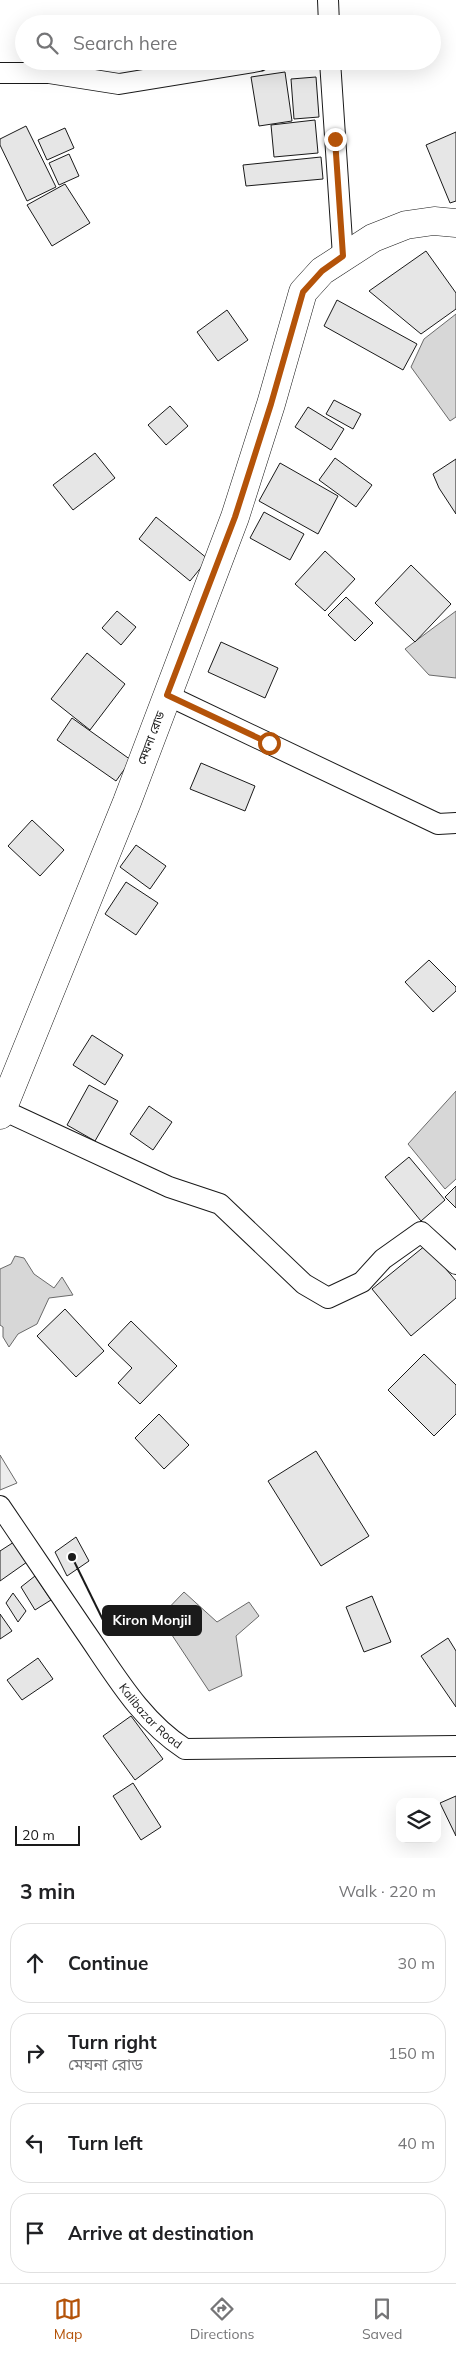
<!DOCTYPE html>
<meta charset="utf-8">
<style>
:root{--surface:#fff;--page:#f6f6f6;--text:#202124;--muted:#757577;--line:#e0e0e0;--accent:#b45309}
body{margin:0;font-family:Mulish,"Noto Sans Bengali",sans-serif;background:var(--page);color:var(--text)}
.controls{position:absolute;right:15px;bottom:15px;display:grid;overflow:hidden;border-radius:10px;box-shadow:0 5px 20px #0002}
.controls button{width:45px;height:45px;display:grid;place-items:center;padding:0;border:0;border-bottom:1px solid var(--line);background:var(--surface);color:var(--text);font:25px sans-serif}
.scale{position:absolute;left:15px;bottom:12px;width:65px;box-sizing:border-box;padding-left:5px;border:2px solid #1a1a1a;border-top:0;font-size:14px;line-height:18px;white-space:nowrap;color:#1a1a1a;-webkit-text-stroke:4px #fff;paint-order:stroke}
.stop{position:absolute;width:15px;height:15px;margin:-11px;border:4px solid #b45309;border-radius:50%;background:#fff}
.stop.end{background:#b45309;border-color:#fff;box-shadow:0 1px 5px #0008}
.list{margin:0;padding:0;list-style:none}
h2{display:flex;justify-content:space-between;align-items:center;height:65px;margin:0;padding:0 20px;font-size:21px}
h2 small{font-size:16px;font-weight:400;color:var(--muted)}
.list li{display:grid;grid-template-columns:32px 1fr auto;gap:15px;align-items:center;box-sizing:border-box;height:80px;margin:0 10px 10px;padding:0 10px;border:1px solid var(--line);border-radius:20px}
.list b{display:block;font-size:19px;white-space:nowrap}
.list p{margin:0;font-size:16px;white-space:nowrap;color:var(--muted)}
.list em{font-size:16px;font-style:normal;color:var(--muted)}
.icon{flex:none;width:28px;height:28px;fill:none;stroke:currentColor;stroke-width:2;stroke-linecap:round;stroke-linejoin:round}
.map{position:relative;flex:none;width:456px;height:1858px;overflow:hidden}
.search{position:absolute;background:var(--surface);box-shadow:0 5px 20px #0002;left:15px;right:15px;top:15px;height:55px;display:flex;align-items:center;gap:12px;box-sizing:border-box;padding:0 18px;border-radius:28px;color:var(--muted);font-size:19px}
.sheet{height:425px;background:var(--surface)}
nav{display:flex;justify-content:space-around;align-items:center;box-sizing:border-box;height:70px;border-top:1px solid var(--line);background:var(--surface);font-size:14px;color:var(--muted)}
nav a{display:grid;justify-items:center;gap:2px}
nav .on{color:var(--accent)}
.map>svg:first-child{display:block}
</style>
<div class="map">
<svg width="456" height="1858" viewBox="0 0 456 1858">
<rect width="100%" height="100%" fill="#fff"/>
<path fill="#ededed" stroke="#6a6a6a" d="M0,1455L17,1483L0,1490Z"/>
<path fill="#d7d7d7" stroke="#6a6a6a" d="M456,314V417L450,421L411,367L424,339Z
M456,611V678L429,675L405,649Z
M456,1091V1179L445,1189L408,1144Z
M15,1256L24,1258L34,1274L54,1288L62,1277L73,1295L49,1298L37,1324L18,1334L9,1347L3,1337V1327L0,1325V1269L11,1264Z
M184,1592L217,1622L249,1602L259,1616L236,1636L242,1676L209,1691L160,1617Z"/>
<path fill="#e6e6e6" stroke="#1a1a1a" d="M285,72L292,121L259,126L251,77Z
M316,77L319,117L294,119L291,79Z
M315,120L318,153L274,157L271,125Z
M26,126L56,187L27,201L0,145V139Z
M65,128L74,148L47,160L38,140Z
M456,132V201L450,203L426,145Z
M69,154L79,176L59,185L49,163Z
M321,157L323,179L246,186L243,165Z
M65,184L90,223L52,246L27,205Z
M426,251L456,293V309L421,334L369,291Z
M337,300L417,344L403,370L324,326Z
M227,310L248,340L218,361L197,332Z
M334,400L361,414L353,429L326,414Z
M170,406L188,426L166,445L148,425Z
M308,407L344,429L331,450L295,427Z
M95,453L115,478L73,510L53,485Z
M335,458L372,485L356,507L319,480Z
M456,459V514L439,488L433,474Z
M280,463L338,496L318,534L259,501Z
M264,512L304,534L290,560L250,538Z
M156,517L208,559L190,581L139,539Z
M325,551L355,579L325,611L295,584Z
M411,565L451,604L415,642L375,603Z
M346,597L373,623L355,641L328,615Z
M117,611L136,627L121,645L102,628Z
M221,642L278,668L265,698L208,672Z
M87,653L125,684L90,730L51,699Z
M72,718L131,760L116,781L57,740Z
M201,763L255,786L245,811L190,789Z
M32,820L64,850L40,876L8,846Z
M136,845L166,866L150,889L120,867Z
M126,882L158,903L136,935L105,914Z
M429,960L456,987V991L433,1012L405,982Z
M92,1035L123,1055L105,1085L73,1065Z
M89,1085L118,1101L95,1141L67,1125Z
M149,1106L172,1122L153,1150L130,1134Z
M409,1157L445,1200L421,1221L385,1177Z
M456,1186V1208L445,1197Z
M426,1245L456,1281V1298L411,1336L372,1289Z
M65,1309L104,1351L76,1377L37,1336Z
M131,1321L177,1366L140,1404L118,1383L132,1368L108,1345Z
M424,1354L456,1385V1414L434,1436L388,1390Z
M159,1414L189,1445L164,1469L135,1438Z
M316,1451L369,1536L321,1566L268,1481Z
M76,1537L89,1561L67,1576L55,1552Z
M14,1542L27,1562L0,1581V1551Z
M35,1576L51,1600L35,1610L21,1587Z
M13,1593L26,1611L18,1622L6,1603Z
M372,1596L391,1642L364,1652L346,1607Z
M0,1614L12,1631L0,1639Z
M448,1638L456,1651V1707L421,1656Z
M38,1658L53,1679L22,1700L7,1680Z
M131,1716L163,1759L135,1780L103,1736Z
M133,1783L161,1827L141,1840L113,1796Z
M456,1796V1836L440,1803Z"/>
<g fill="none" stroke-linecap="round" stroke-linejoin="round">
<g stroke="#1a1a1a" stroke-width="22">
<g id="minor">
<path d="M328,0L329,24"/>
<path d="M330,61L343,256"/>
<path d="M0,73H49L119,84L259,61"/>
<path d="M167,695L438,824L456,823"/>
<path d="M3,1110L169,1187L220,1204L304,1284L328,1298L362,1282L383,1259L421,1232L456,1264"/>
<path id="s1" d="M0,1506C28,1547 56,1589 84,1630C114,1673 140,1720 185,1749L456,1746"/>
</g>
</g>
<g stroke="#1a1a1a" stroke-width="29">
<path id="primary" d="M0,1115L127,802L235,517L271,404L303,292L322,271L373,238L406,225L434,221L456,223"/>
</g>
<use href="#minor" stroke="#fff" stroke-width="20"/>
<use href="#primary" stroke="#fff" stroke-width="28"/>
</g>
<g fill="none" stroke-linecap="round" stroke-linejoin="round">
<path stroke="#b45309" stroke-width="6" d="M269,743L167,695L235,517L271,404L303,292L322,271L343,256L335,139"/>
</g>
<g text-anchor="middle" stroke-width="4" stroke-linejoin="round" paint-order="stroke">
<g font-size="12" fill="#1a1a1a" stroke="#fff">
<text transform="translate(151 738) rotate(-69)" y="4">মেঘনা রোড</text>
<text dy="4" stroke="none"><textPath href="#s1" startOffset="259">Kalibazar Road</textPath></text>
</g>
</g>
<path fill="none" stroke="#1a1a1a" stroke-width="2" d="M72 1557L103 1620"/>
<circle fill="#1a1a1a" stroke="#fff" stroke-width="2" cx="72" cy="1557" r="5"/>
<rect fill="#1a1a1a" stroke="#1a1a1a" stroke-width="2" x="103" y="1606" width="98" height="29" rx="5"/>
<g font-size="14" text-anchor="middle" font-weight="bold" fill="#fff">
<text x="152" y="1625">Kiron Monjil</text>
</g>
</svg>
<div class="controls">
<button><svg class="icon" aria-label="layers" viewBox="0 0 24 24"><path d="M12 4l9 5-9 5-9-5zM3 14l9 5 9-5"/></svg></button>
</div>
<div class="scale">20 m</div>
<div class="stop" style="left:269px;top:743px"></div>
<div class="stop end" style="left:335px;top:139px"></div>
<div class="search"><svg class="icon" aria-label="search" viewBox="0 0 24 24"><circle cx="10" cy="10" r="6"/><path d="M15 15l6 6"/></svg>Search here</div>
</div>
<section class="sheet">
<h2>3 min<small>Walk · 220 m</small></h2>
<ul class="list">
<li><svg class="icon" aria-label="ahead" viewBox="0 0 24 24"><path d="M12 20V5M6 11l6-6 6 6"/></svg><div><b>Continue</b></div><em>30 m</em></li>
<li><svg class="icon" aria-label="right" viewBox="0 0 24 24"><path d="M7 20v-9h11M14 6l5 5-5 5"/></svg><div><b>Turn right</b><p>মেঘনা রোড</p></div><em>150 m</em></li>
<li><svg class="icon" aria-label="left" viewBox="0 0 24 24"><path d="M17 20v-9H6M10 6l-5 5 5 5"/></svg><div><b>Turn left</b></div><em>40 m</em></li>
<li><svg class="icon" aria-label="arrive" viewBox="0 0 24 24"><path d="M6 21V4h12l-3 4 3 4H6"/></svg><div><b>Arrive at destination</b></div></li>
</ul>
</section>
<nav>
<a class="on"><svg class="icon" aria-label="map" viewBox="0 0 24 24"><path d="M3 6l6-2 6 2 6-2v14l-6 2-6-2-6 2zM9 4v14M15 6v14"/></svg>Map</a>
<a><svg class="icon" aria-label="directions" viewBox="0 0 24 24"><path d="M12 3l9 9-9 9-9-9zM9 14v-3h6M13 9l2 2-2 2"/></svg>Directions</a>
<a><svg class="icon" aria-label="saved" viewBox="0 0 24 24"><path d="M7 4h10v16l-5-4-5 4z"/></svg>Saved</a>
</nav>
